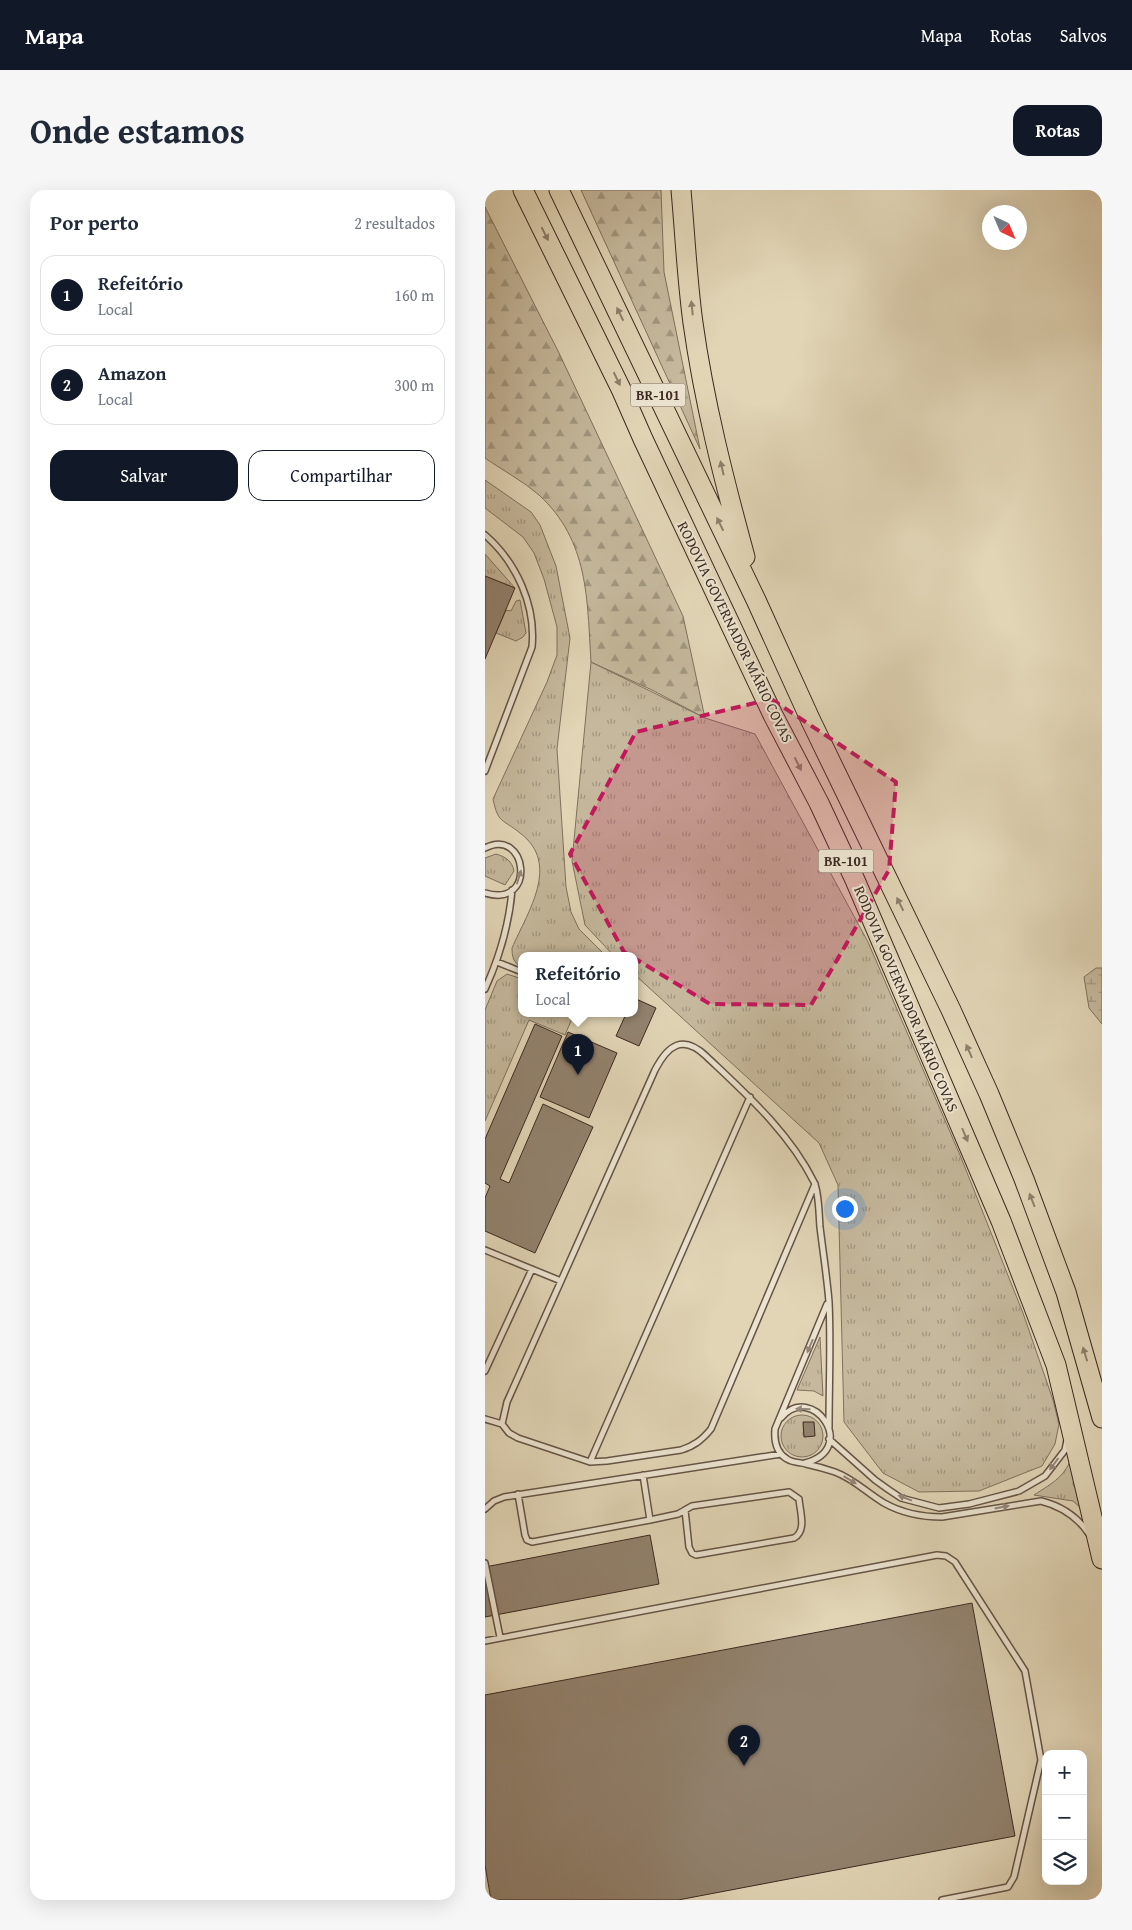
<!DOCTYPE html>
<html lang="pt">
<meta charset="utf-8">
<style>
:root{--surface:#fff;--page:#f6f6f7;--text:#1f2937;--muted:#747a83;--line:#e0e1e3;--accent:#111827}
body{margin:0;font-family:"Gentium Book Plus",serif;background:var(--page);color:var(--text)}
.controls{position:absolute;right:15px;bottom:15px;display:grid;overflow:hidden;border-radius:10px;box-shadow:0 5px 20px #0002}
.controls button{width:45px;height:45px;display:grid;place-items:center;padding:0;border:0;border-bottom:1px solid var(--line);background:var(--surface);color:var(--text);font:25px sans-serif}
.compass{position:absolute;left:497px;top:15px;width:45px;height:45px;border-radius:50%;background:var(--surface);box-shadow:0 5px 20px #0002;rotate:136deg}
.you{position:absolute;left:359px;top:1018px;width:18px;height:18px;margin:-12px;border:4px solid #fff;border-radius:50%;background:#1a73e8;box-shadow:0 0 0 8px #1a73e833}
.badge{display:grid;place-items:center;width:32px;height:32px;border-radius:50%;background:var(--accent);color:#fff;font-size:16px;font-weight:700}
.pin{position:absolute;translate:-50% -41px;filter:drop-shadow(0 1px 2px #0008)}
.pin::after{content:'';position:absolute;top:26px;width:18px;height:15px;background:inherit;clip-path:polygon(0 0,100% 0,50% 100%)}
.popup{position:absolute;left:33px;top:762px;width:120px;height:65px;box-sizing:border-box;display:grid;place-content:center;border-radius:10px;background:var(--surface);filter:drop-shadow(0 1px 4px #0005);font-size:16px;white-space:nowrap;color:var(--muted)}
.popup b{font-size:19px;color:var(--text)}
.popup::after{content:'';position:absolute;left:50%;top:100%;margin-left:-10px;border:10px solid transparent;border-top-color:var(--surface)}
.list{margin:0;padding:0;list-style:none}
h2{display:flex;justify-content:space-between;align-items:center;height:65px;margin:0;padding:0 20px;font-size:21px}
h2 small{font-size:16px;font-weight:400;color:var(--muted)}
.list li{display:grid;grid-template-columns:32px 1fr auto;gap:15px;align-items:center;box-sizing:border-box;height:80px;margin:0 10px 10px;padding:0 10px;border:1px solid var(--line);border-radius:15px}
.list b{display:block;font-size:19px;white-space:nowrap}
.list p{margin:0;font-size:16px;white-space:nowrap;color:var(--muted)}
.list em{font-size:16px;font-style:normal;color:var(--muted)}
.actions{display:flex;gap:10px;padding:15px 20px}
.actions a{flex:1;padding:11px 0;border:1px solid var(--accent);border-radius:15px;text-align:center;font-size:18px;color:var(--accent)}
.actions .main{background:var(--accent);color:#fff}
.icon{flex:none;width:28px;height:28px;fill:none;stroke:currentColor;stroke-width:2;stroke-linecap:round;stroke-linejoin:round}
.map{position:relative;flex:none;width:617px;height:1710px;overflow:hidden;border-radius:15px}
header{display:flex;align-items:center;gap:30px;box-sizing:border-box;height:70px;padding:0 25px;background:var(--accent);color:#fff}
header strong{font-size:24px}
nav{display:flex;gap:28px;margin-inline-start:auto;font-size:18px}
.intro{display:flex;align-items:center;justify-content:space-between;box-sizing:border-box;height:120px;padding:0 30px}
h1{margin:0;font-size:35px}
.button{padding:12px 22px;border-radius:15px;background:var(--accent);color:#fff;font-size:18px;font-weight:700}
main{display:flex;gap:30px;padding:0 30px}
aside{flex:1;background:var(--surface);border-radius:15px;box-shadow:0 5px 20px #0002}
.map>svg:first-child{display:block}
</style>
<header>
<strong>Mapa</strong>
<nav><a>Mapa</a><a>Rotas</a><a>Salvos</a></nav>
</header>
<div class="intro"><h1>Onde estamos</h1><a class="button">Rotas</a></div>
<main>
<aside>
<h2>Por perto<small>2 resultados</small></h2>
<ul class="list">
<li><span class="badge">1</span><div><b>Refeitório</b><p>Local</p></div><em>160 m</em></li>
<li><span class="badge">2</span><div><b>Amazon</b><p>Local</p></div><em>300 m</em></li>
</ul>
<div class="actions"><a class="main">Salvar</a><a>Compartilhar</a></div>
</aside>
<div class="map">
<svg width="617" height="1710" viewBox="0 0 617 1710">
<defs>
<pattern id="grass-tufts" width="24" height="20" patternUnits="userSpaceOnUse" patternTransform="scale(1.25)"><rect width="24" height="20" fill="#c5b89c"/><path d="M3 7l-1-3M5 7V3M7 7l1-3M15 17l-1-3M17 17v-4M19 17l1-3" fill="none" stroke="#a1967f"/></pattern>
<pattern id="forest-firs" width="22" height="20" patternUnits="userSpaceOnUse" patternTransform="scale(1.25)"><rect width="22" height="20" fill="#c5b89c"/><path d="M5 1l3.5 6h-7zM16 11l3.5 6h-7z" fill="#a1967f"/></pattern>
<pattern id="wetland-marsh" width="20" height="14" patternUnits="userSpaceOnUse" patternTransform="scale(1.25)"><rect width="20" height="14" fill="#c5b89c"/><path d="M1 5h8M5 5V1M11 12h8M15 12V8" fill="none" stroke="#a1967f"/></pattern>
</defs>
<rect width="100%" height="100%" fill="#e1d5b6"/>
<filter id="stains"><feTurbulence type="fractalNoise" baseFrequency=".004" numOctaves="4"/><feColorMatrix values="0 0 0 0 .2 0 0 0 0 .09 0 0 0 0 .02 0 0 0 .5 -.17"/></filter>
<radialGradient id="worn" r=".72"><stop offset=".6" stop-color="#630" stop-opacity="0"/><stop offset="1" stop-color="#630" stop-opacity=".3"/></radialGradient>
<path fill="url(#grass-tufts)" stroke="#80705e" d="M0,290L46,322L55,335L71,376L85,448L72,559L81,697L86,722L94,739L121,766H37V777C28,773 27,766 27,758C43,721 76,674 35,643C18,629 13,634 8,609L62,492L72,465V437L59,389L49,363L38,347L0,318Z
M0,364L30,398L0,386Z
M35,410L41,443L38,447L31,451L11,443L21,420L26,421L31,411Z
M106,472L220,528L270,544L383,752L475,965L538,1123L568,1210L574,1234L570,1254L557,1276L494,1301L434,1302L398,1283L359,1232L353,995L334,953L149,784V766H129L100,735L87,671Z
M11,664C21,667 27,671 29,681L20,695L0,686V668Z
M22,784L37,789V824H89L80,845L44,830L0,931V820L12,791Z
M335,1147L338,1206L329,1201L312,1200Z
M296 1246a21 21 0 1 1 42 0a21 21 0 1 1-42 0Z
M588,1264L599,1321L588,1311L549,1305C569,1292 580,1287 588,1264Z"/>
<path fill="url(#forest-firs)" stroke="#80705e" d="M96,0H176L179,82L215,259Z
M0,17L74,163L198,426L220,528L167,500L106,472C102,409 104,351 54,305C38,291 17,280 0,268Z"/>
<path fill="url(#wetland-marsh)" stroke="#80705e" d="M611,778H617V834L604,818L599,787Z"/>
<path fill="#92826e" stroke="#3c2920" d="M0,386L30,398L0,469Z
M149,808L171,818L154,856L131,846L141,824H149Z
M50,834L77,846L15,989L24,993L58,914L108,937L50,1063L0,1041V1008L5,996L0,993V949Z
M83,842L132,863L104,928L55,907Z
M318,1232H329L330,1246L319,1247Z
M165,1345L174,1394L0,1427V1377Z
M487,1413L530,1646L193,1710H6L0,1675V1505Z"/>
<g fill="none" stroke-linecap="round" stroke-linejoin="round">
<g stroke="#655446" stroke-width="8">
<path id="lane" d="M0,345C32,373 51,416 47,457L0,581
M0,658C42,636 53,719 0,703
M12,772L37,782
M0,799C15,766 24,736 27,700
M330,994L226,1239C217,1250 209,1256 196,1260L122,1271L105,1272L33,1248L24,1243L17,1234L22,1212L170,880C183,855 198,844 221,866C261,904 304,942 329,992C334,1002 334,1025 335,1037C338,1062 342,1087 344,1112C346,1153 344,1195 344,1237
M0,1060L76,1091
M342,1114L290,1239C289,1251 292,1263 302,1269C308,1273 314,1272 321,1274C330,1276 341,1279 350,1282C369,1289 382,1303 399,1313C417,1323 436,1327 457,1327L556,1311C576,1316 592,1326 604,1344
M0,1181L47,1079
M296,1228C327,1191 375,1259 320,1273
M0,1229L17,1234
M344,1249L390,1290L404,1300L416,1308L454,1318L484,1314L534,1301L560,1286L580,1260L582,1250
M105,1272L265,907
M158,1285L165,1330L193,1324L207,1316L304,1302L314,1309C315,1322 322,1341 309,1348L211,1365L207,1363L204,1357L200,1320
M33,1304L40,1345L42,1350L47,1352L165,1330
M0,1319L9,1311L19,1307L296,1264
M0,1373L15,1447
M0,1451L452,1365L461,1366L470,1372L540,1481L556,1570L529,1687L523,1697L457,1710"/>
</g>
<g stroke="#3c2920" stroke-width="21">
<path id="highway" d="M38,0L136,199L158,249L288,525L334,613L370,690L516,1031L571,1175L617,1369
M74,0L271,410L326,531L466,820L504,904L539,989L581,1102L617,1228
M196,0C200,44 202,89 208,133C219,212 239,290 260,367"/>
</g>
<use href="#lane" stroke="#ece4d0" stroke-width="5"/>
<use href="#highway" stroke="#e1d5b6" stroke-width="19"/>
</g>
<defs><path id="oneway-solid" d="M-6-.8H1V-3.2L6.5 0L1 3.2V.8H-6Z" transform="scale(1.25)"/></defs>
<g fill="#8e7f6b">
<use href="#oneway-solid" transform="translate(60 44) rotate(63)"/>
<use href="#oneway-solid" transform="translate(207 118) rotate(-96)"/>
<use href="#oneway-solid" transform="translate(135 124) rotate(-116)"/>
<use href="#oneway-solid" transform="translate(132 189) rotate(64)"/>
<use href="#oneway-solid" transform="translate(237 278) rotate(-103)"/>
<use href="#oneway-solid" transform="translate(235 334) rotate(-116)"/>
<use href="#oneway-solid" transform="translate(313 574) rotate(63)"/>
<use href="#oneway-solid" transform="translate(415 714) rotate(-116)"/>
<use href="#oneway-solid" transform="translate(484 861) rotate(-114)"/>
<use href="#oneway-solid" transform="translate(480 945) rotate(67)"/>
<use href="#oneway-solid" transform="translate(547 1010) rotate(-111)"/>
<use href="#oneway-solid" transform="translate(600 1164) rotate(-107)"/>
</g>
<g fill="#948678">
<use href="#oneway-solid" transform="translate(34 687) rotate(-73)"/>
<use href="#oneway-solid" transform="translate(325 1156) rotate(113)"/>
<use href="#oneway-solid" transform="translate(318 1219) rotate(-178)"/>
<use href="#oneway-solid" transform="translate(569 1274) rotate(127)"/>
<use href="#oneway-solid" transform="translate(365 1290) rotate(31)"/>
<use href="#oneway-solid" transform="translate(420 1308) rotate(-159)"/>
<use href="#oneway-solid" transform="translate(517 1317) rotate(-11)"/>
</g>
<path fill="#c2185b" fill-opacity="0.2" stroke="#c2185b" stroke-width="4" stroke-dasharray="10 6" stroke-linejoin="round" d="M286,509L411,592L404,680L326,815L225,814L139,762L85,664L151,542Z"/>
<g text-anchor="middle" stroke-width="4" stroke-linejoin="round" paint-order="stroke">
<g fill="#ece4d0" stroke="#716155" stroke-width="1">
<rect x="145.5" y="193.5" width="55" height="23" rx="4"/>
<rect x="333.5" y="659.5" width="55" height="23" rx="4"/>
</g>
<g font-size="14" font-weight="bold" fill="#3c2920">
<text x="173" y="210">BR-101</text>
<text x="361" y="676">BR-101</text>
</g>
<g font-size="15" fill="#3c2920" stroke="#ece4d0">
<text transform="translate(250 442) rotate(64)" y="5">RODOVIA GOVERNADOR MÁRIO COVAS</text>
<text transform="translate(421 809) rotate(67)" y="5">RODOVIA GOVERNADOR MÁRIO COVAS</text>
</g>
</g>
<rect width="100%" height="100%" filter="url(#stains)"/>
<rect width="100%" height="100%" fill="url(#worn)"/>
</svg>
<div class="controls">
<button>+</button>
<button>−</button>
<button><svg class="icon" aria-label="layers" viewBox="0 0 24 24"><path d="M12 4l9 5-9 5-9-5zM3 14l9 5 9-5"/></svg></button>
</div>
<svg class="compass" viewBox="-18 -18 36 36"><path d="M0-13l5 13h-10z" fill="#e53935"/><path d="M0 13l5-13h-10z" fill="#747a83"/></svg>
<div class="you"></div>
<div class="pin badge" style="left:93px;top:885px">1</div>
<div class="popup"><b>Refeitório</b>Local</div>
<div class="pin badge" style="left:259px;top:1576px">2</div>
</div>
</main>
